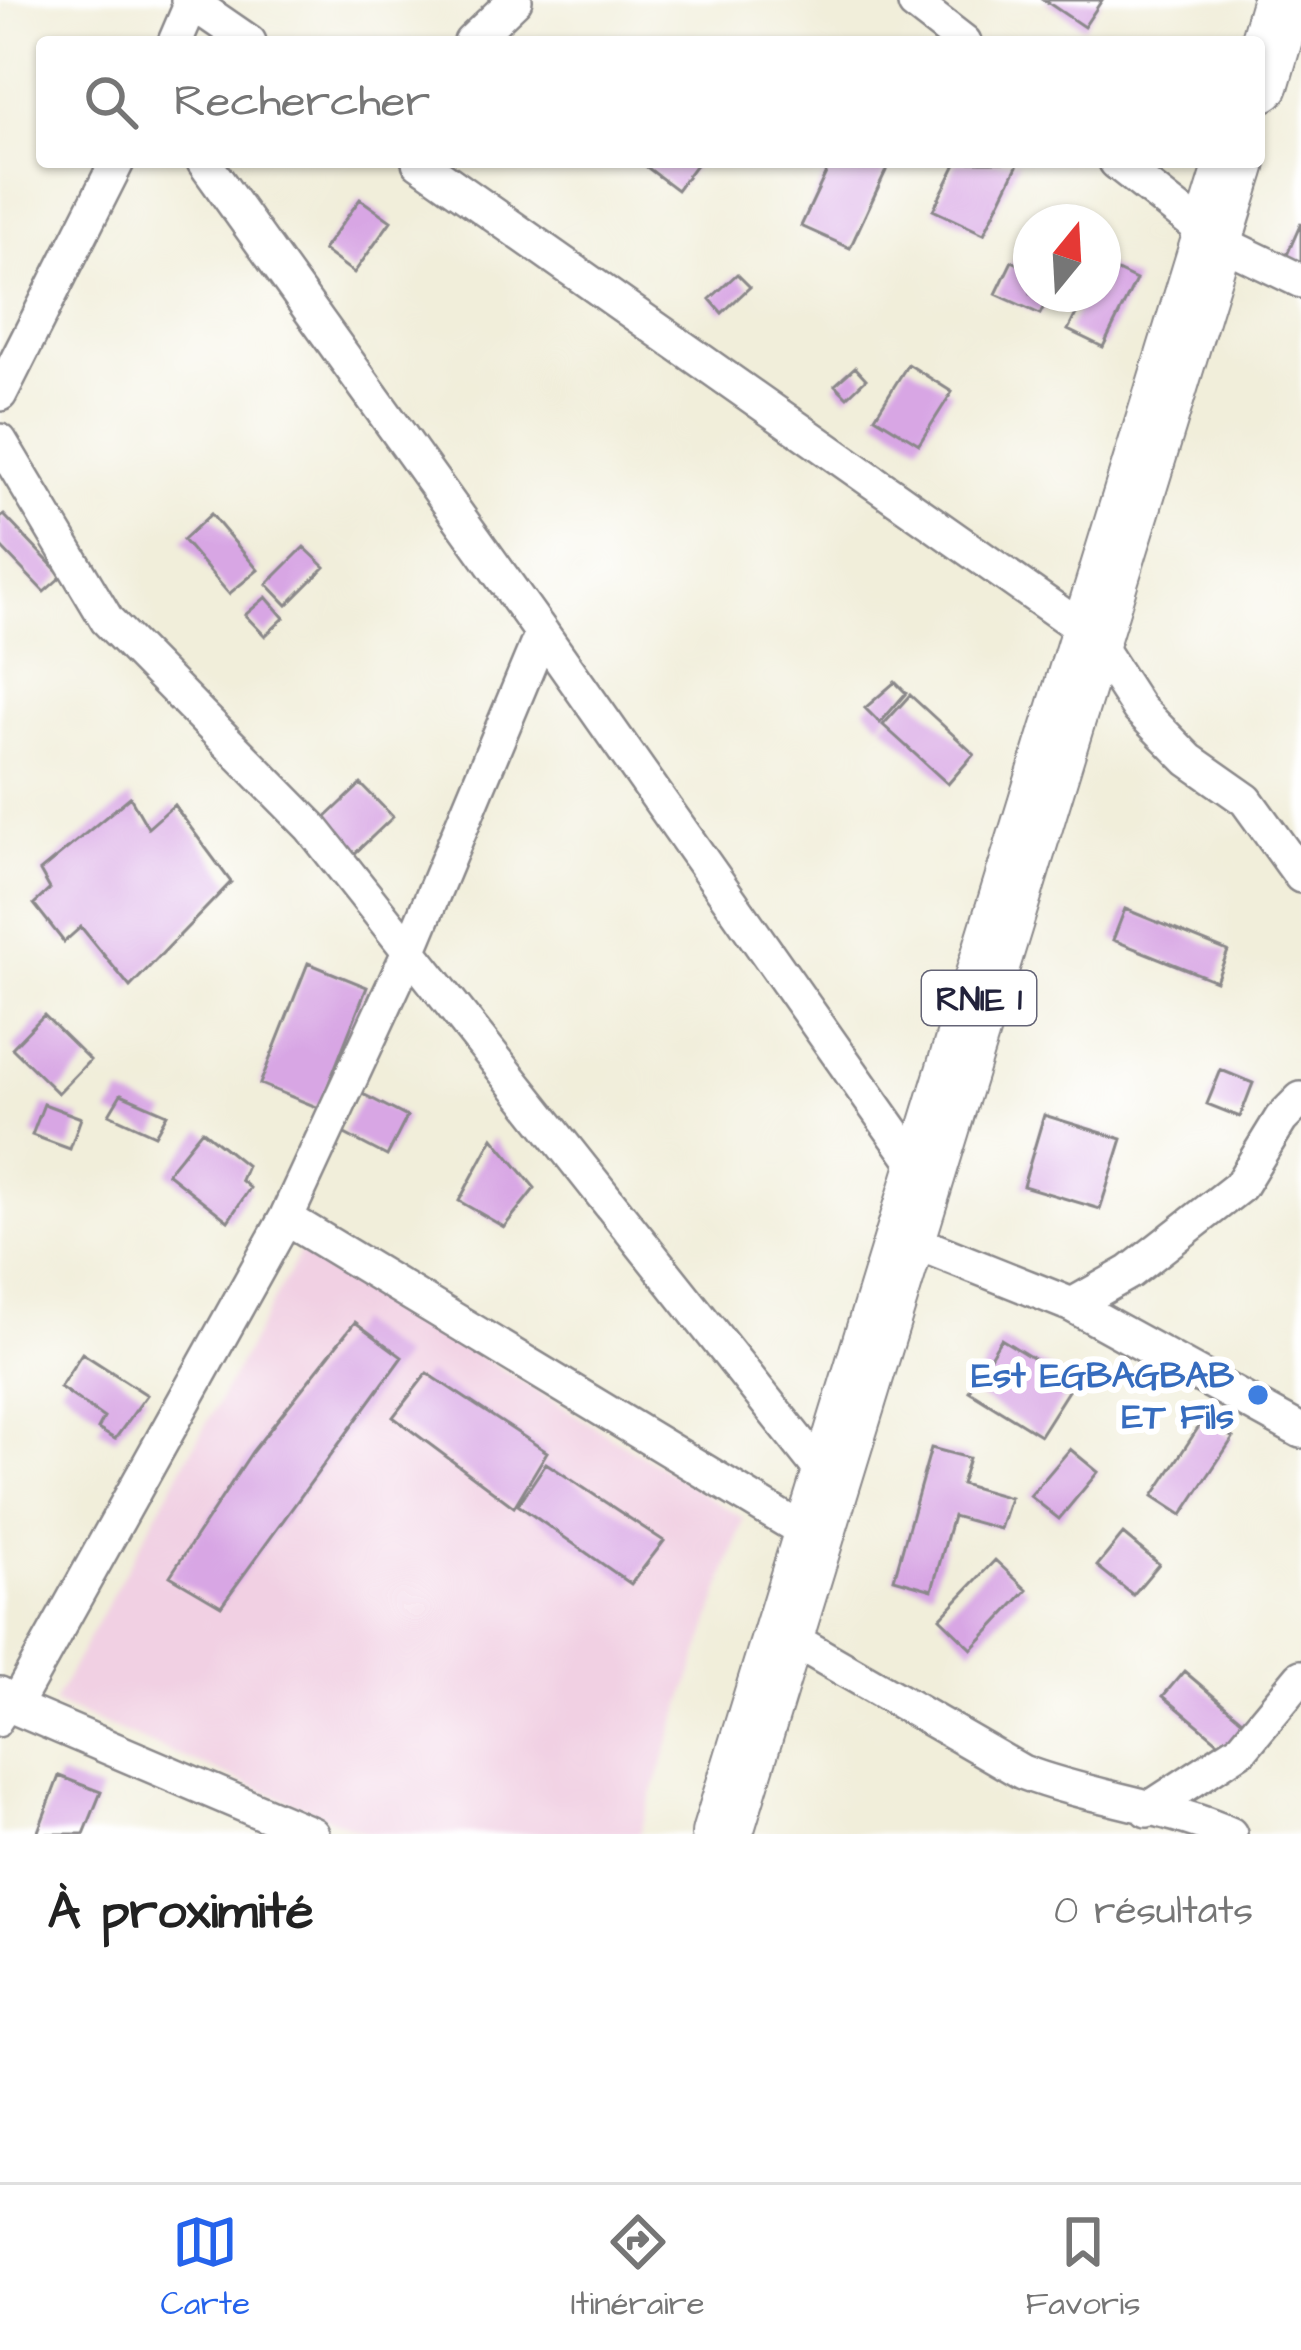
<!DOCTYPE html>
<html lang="fr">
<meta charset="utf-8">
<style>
:root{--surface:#fff;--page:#f2f2f2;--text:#222;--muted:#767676;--line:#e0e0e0;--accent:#2563eb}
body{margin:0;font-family:"Architects Daughter",sans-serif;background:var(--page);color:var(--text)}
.compass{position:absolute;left:1013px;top:204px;width:108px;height:108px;border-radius:50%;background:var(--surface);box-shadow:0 3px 9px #0004;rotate:18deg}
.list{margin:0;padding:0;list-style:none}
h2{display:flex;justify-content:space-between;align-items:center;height:156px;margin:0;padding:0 48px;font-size:51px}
h2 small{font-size:39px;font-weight:400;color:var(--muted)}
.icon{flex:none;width:66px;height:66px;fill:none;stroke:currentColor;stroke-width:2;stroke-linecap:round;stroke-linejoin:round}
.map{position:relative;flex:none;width:1301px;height:1834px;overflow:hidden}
.search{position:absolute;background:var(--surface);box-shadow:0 3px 9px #0004;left:36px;right:36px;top:36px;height:132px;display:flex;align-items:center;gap:30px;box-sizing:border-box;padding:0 42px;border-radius:12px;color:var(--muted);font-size:45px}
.sheet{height:348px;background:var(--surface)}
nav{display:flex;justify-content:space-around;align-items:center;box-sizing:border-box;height:168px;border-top:3px solid var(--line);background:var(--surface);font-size:33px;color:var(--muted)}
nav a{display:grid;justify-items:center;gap:6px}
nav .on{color:var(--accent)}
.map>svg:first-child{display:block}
</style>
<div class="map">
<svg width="1301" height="1834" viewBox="0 0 1301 1834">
<rect width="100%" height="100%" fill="#fff"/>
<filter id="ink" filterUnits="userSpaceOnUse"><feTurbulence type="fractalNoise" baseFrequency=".00833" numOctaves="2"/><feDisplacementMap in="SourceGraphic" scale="24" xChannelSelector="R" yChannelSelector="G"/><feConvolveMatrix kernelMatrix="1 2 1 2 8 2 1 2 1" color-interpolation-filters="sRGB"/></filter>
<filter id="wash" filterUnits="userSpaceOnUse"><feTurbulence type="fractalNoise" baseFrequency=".004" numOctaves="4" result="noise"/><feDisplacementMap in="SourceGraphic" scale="48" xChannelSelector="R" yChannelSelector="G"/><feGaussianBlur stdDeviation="2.7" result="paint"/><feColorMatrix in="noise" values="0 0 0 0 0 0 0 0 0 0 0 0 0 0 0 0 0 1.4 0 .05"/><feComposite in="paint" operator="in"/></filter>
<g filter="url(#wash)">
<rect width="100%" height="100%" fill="#f1eeda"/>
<path fill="#f1d0e3" d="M303,1247L744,1519L639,1834H368L53,1703Z"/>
<g id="blocks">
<path fill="#d8a6e4" d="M1044,0H1102L1084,27Z
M640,162H698L677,190Z
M831,162H890L850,248L801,226Z
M957,162H1019L984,234L933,210Z
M360,199L391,221L354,273L323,250Z
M1301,223V264L1287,255Z
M1012,261L1031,270V294H1050L1040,314L996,294Z
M1103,264L1136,280L1103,347L1068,330L1086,294H1103Z
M737,274L750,287L722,313L710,299Z
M908,364L952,392L919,444L875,417Z
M855,367L866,379L847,397L835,385Z
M211,514L258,570L229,594L183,540Z
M4,515L62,576L44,592L0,546V518Z
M304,547L325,567L287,605L267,584Z
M266,597L284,618L265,636L245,615Z
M895,682L906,693L880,723L865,708Z
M910,695L974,754L948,784L883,725Z
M361,784L393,817L353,855L322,821Z
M130,797L148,828L174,805L231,882L130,987L81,927L64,942L34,904L50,889L40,871Z
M1125,909L1228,951L1216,981L1113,940Z
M308,963L367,987L319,1108L260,1084Z
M44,1015L90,1060L58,1093L12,1048Z
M1221,1070L1253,1083L1240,1117L1207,1104Z
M121,1094L167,1114L155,1135L109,1114Z
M363,1094L407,1117L387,1156L343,1133Z
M44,1104L81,1118L70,1149L32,1135Z
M1044,1115L1122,1139L1100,1209L1023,1186Z
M202,1130L247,1166L241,1180L250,1188L228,1221L167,1173Z
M493,1138L535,1188L504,1227L459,1201Z
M355,1322L402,1357L221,1606L170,1576L252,1452Z
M1001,1339L1073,1383L1040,1435L969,1391Z
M82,1353L147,1395L115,1439L98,1429L104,1418L60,1387Z
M427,1373L547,1452L514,1507L393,1417Z
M1204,1419L1233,1438L1182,1515L1153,1496Z
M931,1448L969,1458L961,1484L1010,1498L1000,1529L953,1516L932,1590L894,1579Z
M1070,1449L1098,1472L1059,1519L1030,1496Z
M546,1463L664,1541L631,1584L518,1505Z
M1123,1534L1159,1564L1133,1595L1097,1566Z
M995,1560L1027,1590L972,1649L940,1618Z
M1184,1671L1250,1727L1229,1751L1163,1696Z
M59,1776L101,1792L84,1834H37Z"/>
</g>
</g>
<g filter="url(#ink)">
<use href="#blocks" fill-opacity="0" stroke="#8a888a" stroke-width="3"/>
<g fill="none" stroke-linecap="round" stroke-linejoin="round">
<g stroke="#8a888a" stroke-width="21">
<path id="lane" d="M0,1728L14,1707"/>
</g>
<g stroke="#8a888a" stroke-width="38">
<path id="street" d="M188,0L249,42
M915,4L964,42
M175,42L193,0
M471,42L515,0
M204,162L542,633L924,1176
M419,162L1091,635L1139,709L1189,760L1246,800L1301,876
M1116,162L1214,239L1301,281
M0,394L117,162
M0,441L107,620L311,827L832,1484
M286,1218L815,1538
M907,1239L1072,1305L1301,1431
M1072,1305L1130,1272L1240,1186L1281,1119L1301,1099
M785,1635L1022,1772C1090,1798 1165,1805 1230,1834
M0,1694L14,1707L286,1218L409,952L542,633
M0,1701L312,1834
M1147,1810L1242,1748L1301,1677"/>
</g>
<g stroke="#8a888a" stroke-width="64">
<path id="highway" d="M1259,82L1283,0
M722,1834L1236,162"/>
</g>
<use href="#lane" stroke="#fff" stroke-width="16"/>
<use href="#street" stroke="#fff" stroke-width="33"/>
<use href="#highway" stroke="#fff" stroke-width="60"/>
</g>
</g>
<circle fill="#3f7fe0" stroke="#fff" stroke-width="4.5" cx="1258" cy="1395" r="12"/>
<g text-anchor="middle" stroke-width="12" stroke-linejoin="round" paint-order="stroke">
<rect fill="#fff" stroke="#646476" stroke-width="3" x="922" y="971" width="114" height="54" rx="9"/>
<g font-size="33" font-weight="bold" fill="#22223b">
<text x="979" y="1010">RNIE 1</text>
</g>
<g font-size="36" font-weight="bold" fill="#366cbe" stroke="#fff" text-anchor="end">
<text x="1234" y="1387">Est EGBAGBAB<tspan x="1234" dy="41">ET Fils</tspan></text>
</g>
</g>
</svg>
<svg class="compass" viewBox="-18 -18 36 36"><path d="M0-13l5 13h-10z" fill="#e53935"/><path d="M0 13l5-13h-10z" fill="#767676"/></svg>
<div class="search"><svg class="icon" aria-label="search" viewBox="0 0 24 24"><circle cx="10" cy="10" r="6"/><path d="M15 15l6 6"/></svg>Rechercher</div>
</div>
<section class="sheet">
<h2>À proximité<small>0 résultats</small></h2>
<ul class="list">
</ul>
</section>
<nav>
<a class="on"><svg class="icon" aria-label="map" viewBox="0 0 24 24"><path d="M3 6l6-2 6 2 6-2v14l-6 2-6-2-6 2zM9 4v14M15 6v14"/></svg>Carte</a>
<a><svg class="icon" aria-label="directions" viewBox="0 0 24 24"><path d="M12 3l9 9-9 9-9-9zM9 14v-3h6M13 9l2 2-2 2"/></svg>Itinéraire</a>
<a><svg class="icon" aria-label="saved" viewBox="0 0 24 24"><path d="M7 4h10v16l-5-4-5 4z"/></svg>Favoris</a>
</nav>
